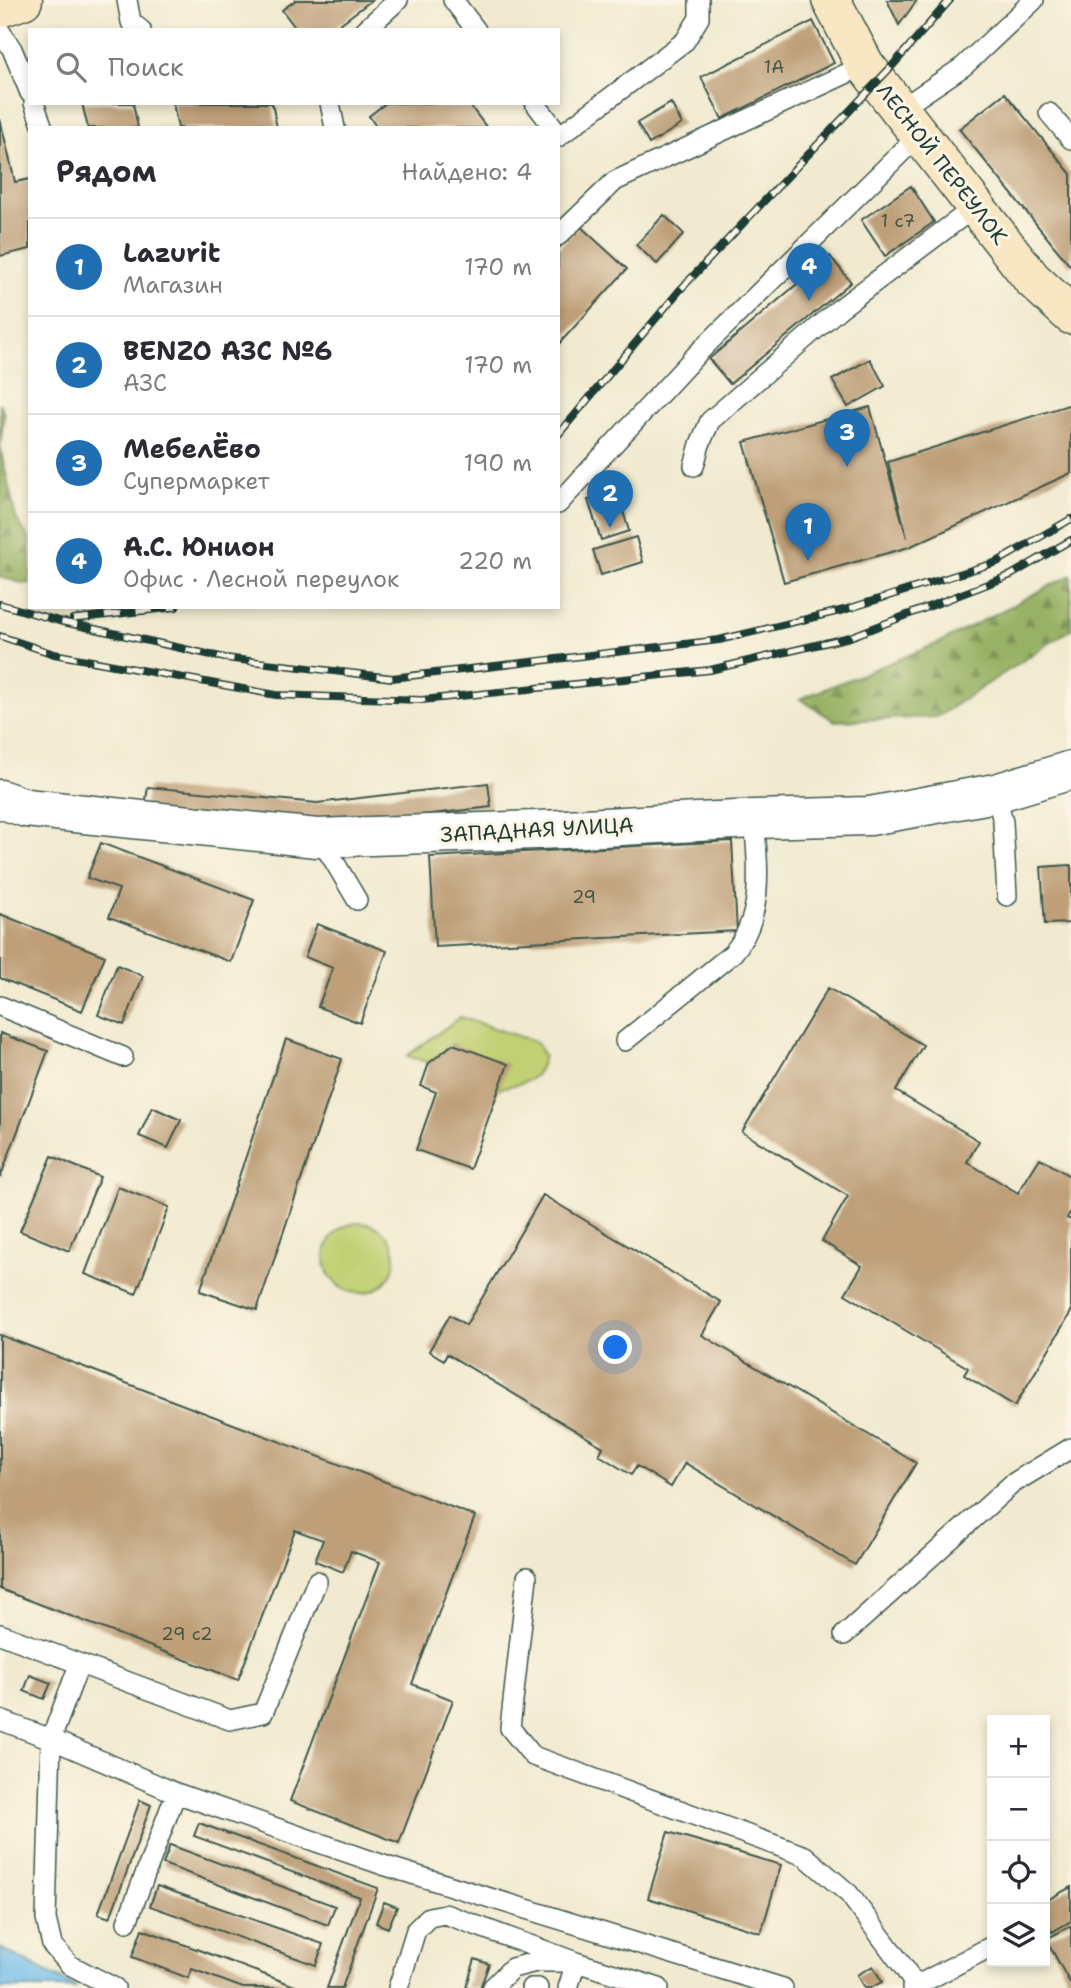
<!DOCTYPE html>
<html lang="ru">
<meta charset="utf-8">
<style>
:root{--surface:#fff;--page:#f2f2f3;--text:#2b2b33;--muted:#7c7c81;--line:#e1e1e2;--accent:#1f6fb2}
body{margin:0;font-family:"Shantell Sans",sans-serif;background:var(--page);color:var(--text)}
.controls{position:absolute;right:21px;bottom:21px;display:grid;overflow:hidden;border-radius:0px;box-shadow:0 4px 10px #0003}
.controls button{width:63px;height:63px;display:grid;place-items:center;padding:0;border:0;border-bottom:2px solid var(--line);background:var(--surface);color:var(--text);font:35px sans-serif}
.you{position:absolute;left:616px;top:1348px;width:24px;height:24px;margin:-18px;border:5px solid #fff;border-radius:50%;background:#1a73e8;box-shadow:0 0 0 10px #1a73e833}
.badge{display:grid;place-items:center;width:46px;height:46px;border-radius:50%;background:var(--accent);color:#fff;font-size:23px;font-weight:700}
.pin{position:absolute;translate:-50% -58px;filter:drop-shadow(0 2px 4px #0008)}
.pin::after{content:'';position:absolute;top:37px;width:24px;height:21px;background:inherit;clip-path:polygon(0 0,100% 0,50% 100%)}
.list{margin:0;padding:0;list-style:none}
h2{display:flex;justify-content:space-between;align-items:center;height:91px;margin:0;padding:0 28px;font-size:30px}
h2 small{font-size:23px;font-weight:400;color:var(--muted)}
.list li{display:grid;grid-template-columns:46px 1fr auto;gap:21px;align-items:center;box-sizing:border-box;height:98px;padding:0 28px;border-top:2px solid var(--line)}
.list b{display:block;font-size:26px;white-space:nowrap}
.list p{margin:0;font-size:23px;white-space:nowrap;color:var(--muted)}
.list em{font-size:23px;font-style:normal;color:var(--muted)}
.icon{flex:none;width:38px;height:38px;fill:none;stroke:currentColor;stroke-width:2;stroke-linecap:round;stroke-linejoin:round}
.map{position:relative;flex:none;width:1071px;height:1988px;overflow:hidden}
.search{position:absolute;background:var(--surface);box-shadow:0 4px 10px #0003;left:28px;top:28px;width:532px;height:77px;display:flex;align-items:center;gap:18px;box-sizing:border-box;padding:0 24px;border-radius:0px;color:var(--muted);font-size:26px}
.panel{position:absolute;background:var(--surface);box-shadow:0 4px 10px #0003;left:28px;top:126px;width:532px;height:483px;border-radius:0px}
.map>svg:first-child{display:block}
</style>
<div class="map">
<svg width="1071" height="1988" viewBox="0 0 1071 1988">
<defs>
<pattern id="forest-firs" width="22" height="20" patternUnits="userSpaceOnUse" patternTransform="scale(1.75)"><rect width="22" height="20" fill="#98b265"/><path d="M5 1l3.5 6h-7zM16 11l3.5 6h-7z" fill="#7b9254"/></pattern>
</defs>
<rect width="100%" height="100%" fill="#fcf5e5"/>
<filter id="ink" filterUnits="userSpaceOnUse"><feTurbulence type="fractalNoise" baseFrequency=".0143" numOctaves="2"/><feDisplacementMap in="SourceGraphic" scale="14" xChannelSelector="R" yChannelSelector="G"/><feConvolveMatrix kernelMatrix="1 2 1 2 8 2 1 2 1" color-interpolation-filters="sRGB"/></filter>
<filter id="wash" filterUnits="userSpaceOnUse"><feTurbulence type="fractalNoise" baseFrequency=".00686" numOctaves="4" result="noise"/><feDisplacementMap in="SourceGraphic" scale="28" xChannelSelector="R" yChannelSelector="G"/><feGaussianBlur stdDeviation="1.57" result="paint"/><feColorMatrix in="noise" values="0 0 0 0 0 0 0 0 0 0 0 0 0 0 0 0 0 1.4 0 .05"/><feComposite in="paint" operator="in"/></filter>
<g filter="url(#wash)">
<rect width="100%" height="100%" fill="#f1ead0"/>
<path fill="#c1d073" stroke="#708654" stroke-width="2" d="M460,1017L536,1042L544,1056C537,1083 525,1083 499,1088L453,1044L429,1063L407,1056Z
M325 1258a35 35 0 1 1 70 0a35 35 0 1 1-70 0Z"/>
<path fill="url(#forest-firs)" stroke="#5c784c" stroke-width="2" d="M0,403L4,414L0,447L16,518L30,540V583L26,584L0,577Z
M1071,575V629L937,717L835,721L800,699L939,643Z"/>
<path fill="#70bce9" stroke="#487c8e" stroke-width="2" d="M0,1948L77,1988H0Z"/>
<g id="blocks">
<path fill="#be9f78" d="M296,0H372L332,30H297L282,10Z
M887,0H917L899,25Z
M813,21L834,63L722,119L701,77Z
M1005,93L1071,174V267L959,129Z
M82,103H133L138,128H88Z
M173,103H272L277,128H178Z
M386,103H468L487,128H377L369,116Z
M671,103L682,124L649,144L637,123Z
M0,119L15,182L30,179V249L0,256Z
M911,186L934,222L885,256L861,220Z
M664,215L684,234L657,264L636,245Z
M579,225L627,269L558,345V249Z
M830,256L851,282L730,384L709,359Z
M870,359L885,386L848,407L832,380Z
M1071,404V473L909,547L784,582L744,442L870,407L907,538L888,462Z
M617,491L629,531L601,540L588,500Z
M636,537L643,562L601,575L593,550Z
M488,783L491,807L312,828L144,812L148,787L317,803Z
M732,841L737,931L435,947L430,857Z
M101,843L254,900L231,962L109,917L119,889L87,878Z
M1071,865V923L1045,924L1041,867Z
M0,914L105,956L82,1011L0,978Z
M317,924L387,951L360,1023L318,1007L333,968L305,957Z
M117,965L143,976L124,1025L98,1015Z
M828,988L923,1045L896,1091L979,1141L967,1162L1018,1193L1040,1158L1071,1177V1211L1067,1218L1071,1220V1312L1015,1406L964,1375L968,1368L845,1294L862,1266L822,1241L848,1196L742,1132Z
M0,1033L48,1051L0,1178Z
M286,1039L342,1059L257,1310L200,1291Z
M453,1044L508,1064L470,1169L416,1150L436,1092L421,1086L429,1063Z
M152,1107L181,1120L168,1148L139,1136Z
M52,1156L100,1177L69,1251L20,1231Z
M118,1187L169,1207L136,1294L85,1274Z
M543,1195L721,1302L702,1335L916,1463L855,1565L685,1463L671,1487L637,1466L631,1475L599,1455L603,1447L447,1354L444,1360L429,1351L450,1315L466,1325Z
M0,1335L475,1516L412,1684L453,1700L399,1843L290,1801L380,1562L351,1551L343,1572L315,1561L323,1540L295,1530L238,1680L0,1589Z
M30,1675L51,1683L44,1699L24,1691Z
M140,1800L151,1805L110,1918L98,1914Z
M199,1823L378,1888L342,1988H327L360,1897L194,1836Z
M668,1832L781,1865L761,1933L648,1898Z
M170,1845L335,1906L328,1925L163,1864Z
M157,1886L323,1944L316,1965L150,1906Z
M1071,1887V1921L1052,1932L1045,1918V1901Z
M384,1902L397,1907L388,1928L376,1923Z
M1071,1926V1985L1046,1939Z
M142,1929L199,1950L300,1988H243L192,1969L188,1978L132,1957Z
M475,1959L489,1964L480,1988H466Z
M873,1966L882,1982L870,1988H864L857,1975Z"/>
</g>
</g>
<g filter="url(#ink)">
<use href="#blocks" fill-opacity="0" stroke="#3e574b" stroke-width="2"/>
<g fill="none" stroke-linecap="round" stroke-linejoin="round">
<g stroke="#3e574b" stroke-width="22">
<path id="service" d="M127,0L131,22L141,30
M453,0L476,30
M365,30L398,0
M0,31L12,49L30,93
M34,103L43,128
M330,103L335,128
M535,103L554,128
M899,110L964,66L1034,0
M1049,113L1071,139
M558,137L685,41L699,18V0
M558,236L615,181L865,65
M694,466L700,444L710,421L839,309L975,207
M558,504L697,354L919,135
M996,793L1003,822L1007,896
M317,838L331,856L357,900
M0,1006L123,1057
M625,1041L733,953C765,916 758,865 754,819
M527,1577L510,1728L533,1756L805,1856L849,1894L905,1969L915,1986
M0,1634L230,1720L263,1713L317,1581
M844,1635L1012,1484L1071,1448
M79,1665L51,1739L176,1793L386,1866L783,1988
M0,1720L51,1739L46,1919L52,1945L70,1965L115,1988
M127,1922L176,1793
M398,1988L416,1930L429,1917L445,1914L576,1962L568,1988
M492,1988L512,1968L536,1962H576L659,1988
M531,1988H538
M912,1988L992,1946"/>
</g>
<g stroke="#3e574b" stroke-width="41">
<path id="minor" d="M0,799L26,808L317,838L565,829L754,819L870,816L996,793L1071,770"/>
</g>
<g stroke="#3e574b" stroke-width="41">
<path id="secondary" d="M831,0L865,65L1032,279L1071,315
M0,8L23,0"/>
</g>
<use href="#service" stroke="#fff" stroke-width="19"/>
<use href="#minor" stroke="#fff" stroke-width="38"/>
<use href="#secondary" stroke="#f9e7c3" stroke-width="38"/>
<g stroke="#1f3d34" stroke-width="8">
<path id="rail" d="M558,435L679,291L893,65L950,0
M0,604L59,621L225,658L392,678L719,640L844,610L997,562L1071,519
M73,619L176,607
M0,636L54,654L276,695L422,700L710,670L850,637L1011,575L1071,540"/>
</g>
<use href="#rail" stroke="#fcf5e5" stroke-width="5" stroke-dasharray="16" stroke-linecap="butt"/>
</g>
</g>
<g text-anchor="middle" stroke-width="6" stroke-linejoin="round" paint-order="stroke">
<g font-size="18" fill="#475645">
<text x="774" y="73">1А</text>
<text x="898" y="227">1 с7</text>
<text x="584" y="903">29</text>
<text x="187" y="1640">29 с2</text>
</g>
<g font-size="21" fill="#1f3d34" stroke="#fcf5e5">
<text transform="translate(942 164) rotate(52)" y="7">ЛЕСНОЙ ПЕРЕУЛОК</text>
<text transform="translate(537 830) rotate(-3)" y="7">ЗАПАДНАЯ УЛИЦА</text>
</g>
</g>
</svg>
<div class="controls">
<button>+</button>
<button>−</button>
<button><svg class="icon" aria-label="locate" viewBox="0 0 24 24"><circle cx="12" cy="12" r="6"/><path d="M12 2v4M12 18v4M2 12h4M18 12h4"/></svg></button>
<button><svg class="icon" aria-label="layers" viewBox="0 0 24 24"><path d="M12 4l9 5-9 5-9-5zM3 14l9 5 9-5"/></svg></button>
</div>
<div class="you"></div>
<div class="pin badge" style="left:808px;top:561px">1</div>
<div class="pin badge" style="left:610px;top:528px">2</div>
<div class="pin badge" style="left:847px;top:467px">3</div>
<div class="pin badge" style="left:809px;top:301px">4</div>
<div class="search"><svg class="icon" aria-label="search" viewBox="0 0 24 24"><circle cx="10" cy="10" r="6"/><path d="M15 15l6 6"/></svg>Поиск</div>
<section class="panel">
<h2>Рядом<small>Найдено: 4</small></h2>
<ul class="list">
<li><span class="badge">1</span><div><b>Lazurit</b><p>Магазин</p></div><em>170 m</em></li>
<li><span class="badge">2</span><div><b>BENZO АЗС №6</b><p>АЗС</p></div><em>170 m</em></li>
<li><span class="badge">3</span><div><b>МебелЁво</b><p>Супермаркет</p></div><em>190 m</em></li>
<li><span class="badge">4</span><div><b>А.С. Юнион</b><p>Офис · Лесной переулок</p></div><em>220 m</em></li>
</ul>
</section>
</div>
